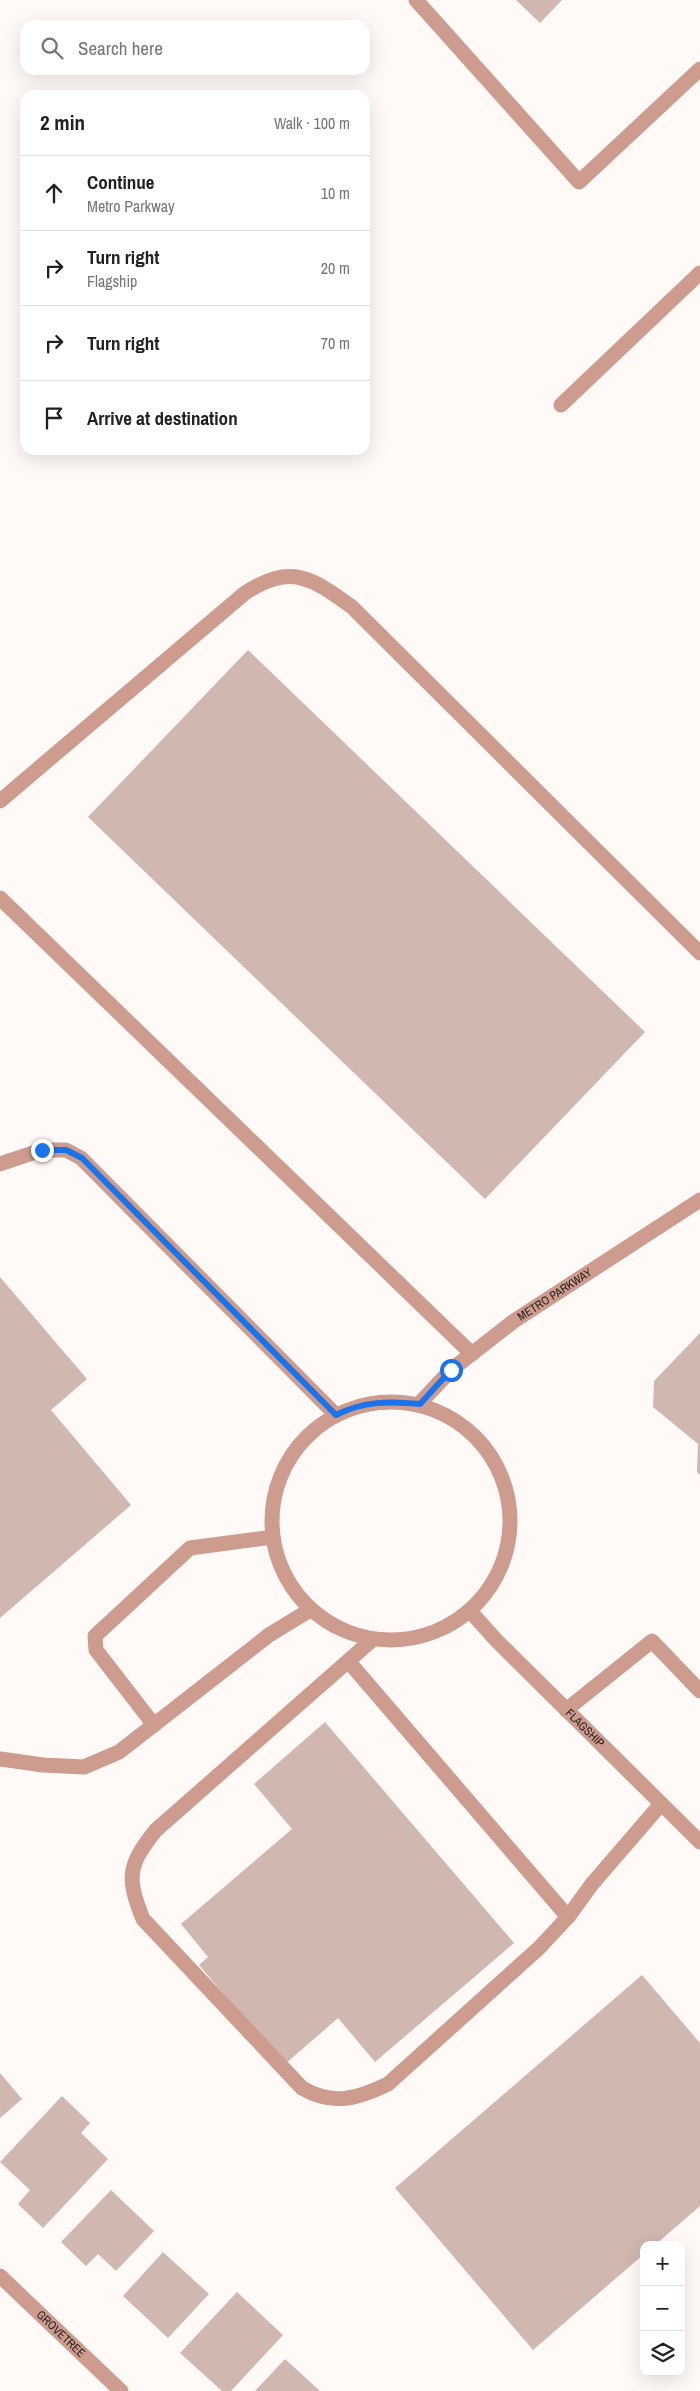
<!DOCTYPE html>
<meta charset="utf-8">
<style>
:root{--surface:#fff;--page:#f2f2f2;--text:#202124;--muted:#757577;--line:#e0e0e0}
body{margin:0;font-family:"Archivo Narrow",sans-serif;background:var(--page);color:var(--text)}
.controls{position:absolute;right:15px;bottom:15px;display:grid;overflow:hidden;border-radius:10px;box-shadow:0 5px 20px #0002}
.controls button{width:45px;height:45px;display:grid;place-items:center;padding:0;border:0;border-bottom:1px solid var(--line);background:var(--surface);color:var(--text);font:25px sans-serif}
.stop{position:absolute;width:15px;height:15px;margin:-11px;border:4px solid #1a73e8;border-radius:50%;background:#fff}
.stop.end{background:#1a73e8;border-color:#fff;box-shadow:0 1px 5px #0008}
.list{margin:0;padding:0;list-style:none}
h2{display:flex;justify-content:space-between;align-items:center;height:65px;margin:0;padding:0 20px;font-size:21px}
h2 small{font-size:16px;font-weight:400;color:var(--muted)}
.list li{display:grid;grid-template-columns:32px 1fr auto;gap:15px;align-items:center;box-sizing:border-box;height:75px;padding:0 20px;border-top:1px solid var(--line)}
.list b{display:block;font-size:19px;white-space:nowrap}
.list p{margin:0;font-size:16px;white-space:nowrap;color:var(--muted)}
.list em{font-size:16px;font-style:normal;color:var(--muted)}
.icon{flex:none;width:28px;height:28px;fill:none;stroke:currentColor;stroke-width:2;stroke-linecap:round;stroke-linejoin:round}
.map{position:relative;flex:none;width:700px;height:2391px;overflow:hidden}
.search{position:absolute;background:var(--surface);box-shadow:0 5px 20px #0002;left:20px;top:20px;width:350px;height:55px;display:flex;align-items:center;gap:12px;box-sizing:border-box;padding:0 18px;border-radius:15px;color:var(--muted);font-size:19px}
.panel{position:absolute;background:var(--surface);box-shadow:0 5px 20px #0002;left:20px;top:90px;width:350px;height:365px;border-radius:15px}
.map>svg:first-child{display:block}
</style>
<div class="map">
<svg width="700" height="2391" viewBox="0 0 700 2391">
<rect width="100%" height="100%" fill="#fff9f8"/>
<path fill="#d0b7af" d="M516,0H562L540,23Z
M248,650L645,1032L485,1199L88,817Z
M0,1277L87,1379L51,1410L131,1505L0,1618Z
M700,1333V1475L697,1472L698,1444L653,1407L654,1381Z
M325,1722L514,1943L375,2062L338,2018L284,2065L199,1965L208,1957L181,1924L292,1829L254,1784Z
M642,1975L700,2043V2206L655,2245H644V2254L533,2350L395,2188Z
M0,2073L22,2099L0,2118Z
M62,2096L90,2123L81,2133L108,2159L43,2228L18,2204L30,2190L0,2162Z
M111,2190L154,2231L116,2271L98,2254L86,2266L61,2242Z
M163,2252L209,2294L168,2338L123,2296Z
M237,2292L283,2335L231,2391H222L180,2353Z
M285,2359L320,2391H255Z"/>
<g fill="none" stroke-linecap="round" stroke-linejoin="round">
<g stroke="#ce9c8f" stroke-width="15">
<path d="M416,0L579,182L700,69"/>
<path d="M561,405L700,273"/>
<path d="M0,801L245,593C291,563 312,578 352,607L700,953"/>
<path d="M0,898L472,1354"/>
<path d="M0,1164L42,1150H66L81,1158L336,1415"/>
<circle cx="391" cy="1521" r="119"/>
<path id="s1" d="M419,1404L451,1370L514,1321L700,1200"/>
<path id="s2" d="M470,1611L496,1640L700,1842"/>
<path d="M372,1640L156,1830C128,1865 126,1877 143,1919L302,2088C333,2106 357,2099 388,2084L539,1948L568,1917L592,1884L661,1804"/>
<path d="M349,1662L568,1917"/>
<path d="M566,1710L652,1641L700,1691"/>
<path d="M154,1725L96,1650L95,1636L190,1548L273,1537"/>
<path d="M0,1759L43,1765L84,1767L119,1752L269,1635L310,1610"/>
<path id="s3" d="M0,2276L121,2391"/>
</g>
</g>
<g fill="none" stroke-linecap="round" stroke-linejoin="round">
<path stroke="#1a73e8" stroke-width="6" d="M42,1150H66L82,1158L336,1415C363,1401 390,1401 420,1404L451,1370"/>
</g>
<g text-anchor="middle" stroke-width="4" stroke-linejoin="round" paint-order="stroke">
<g font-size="12" fill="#2c2320" stroke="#fff">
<text dy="4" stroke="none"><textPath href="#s1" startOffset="175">METRO PARKWAY</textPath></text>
<text dy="4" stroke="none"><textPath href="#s2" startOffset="164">FLAGSHIP</textPath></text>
<text dy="4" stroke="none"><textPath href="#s3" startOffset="84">GROVETREE</textPath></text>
</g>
</g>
</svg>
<div class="controls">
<button>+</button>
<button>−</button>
<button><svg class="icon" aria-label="layers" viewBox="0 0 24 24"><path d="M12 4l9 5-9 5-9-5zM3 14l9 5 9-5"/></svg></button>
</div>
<div class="stop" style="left:451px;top:1370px"></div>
<div class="stop end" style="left:42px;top:1150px"></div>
<div class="search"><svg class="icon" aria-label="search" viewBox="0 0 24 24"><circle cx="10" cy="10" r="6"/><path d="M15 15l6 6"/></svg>Search here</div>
<section class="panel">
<h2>2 min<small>Walk · 100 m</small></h2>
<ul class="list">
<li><svg class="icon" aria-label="ahead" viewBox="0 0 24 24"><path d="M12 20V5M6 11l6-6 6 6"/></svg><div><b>Continue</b><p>Metro Parkway</p></div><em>10 m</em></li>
<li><svg class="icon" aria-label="right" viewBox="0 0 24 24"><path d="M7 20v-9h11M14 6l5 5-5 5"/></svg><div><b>Turn right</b><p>Flagship</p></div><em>20 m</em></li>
<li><svg class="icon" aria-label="right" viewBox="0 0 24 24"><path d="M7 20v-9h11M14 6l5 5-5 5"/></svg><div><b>Turn right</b></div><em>70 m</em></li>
<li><svg class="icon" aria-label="arrive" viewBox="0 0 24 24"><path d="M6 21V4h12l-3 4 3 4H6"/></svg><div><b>Arrive at destination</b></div></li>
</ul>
</section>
</div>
